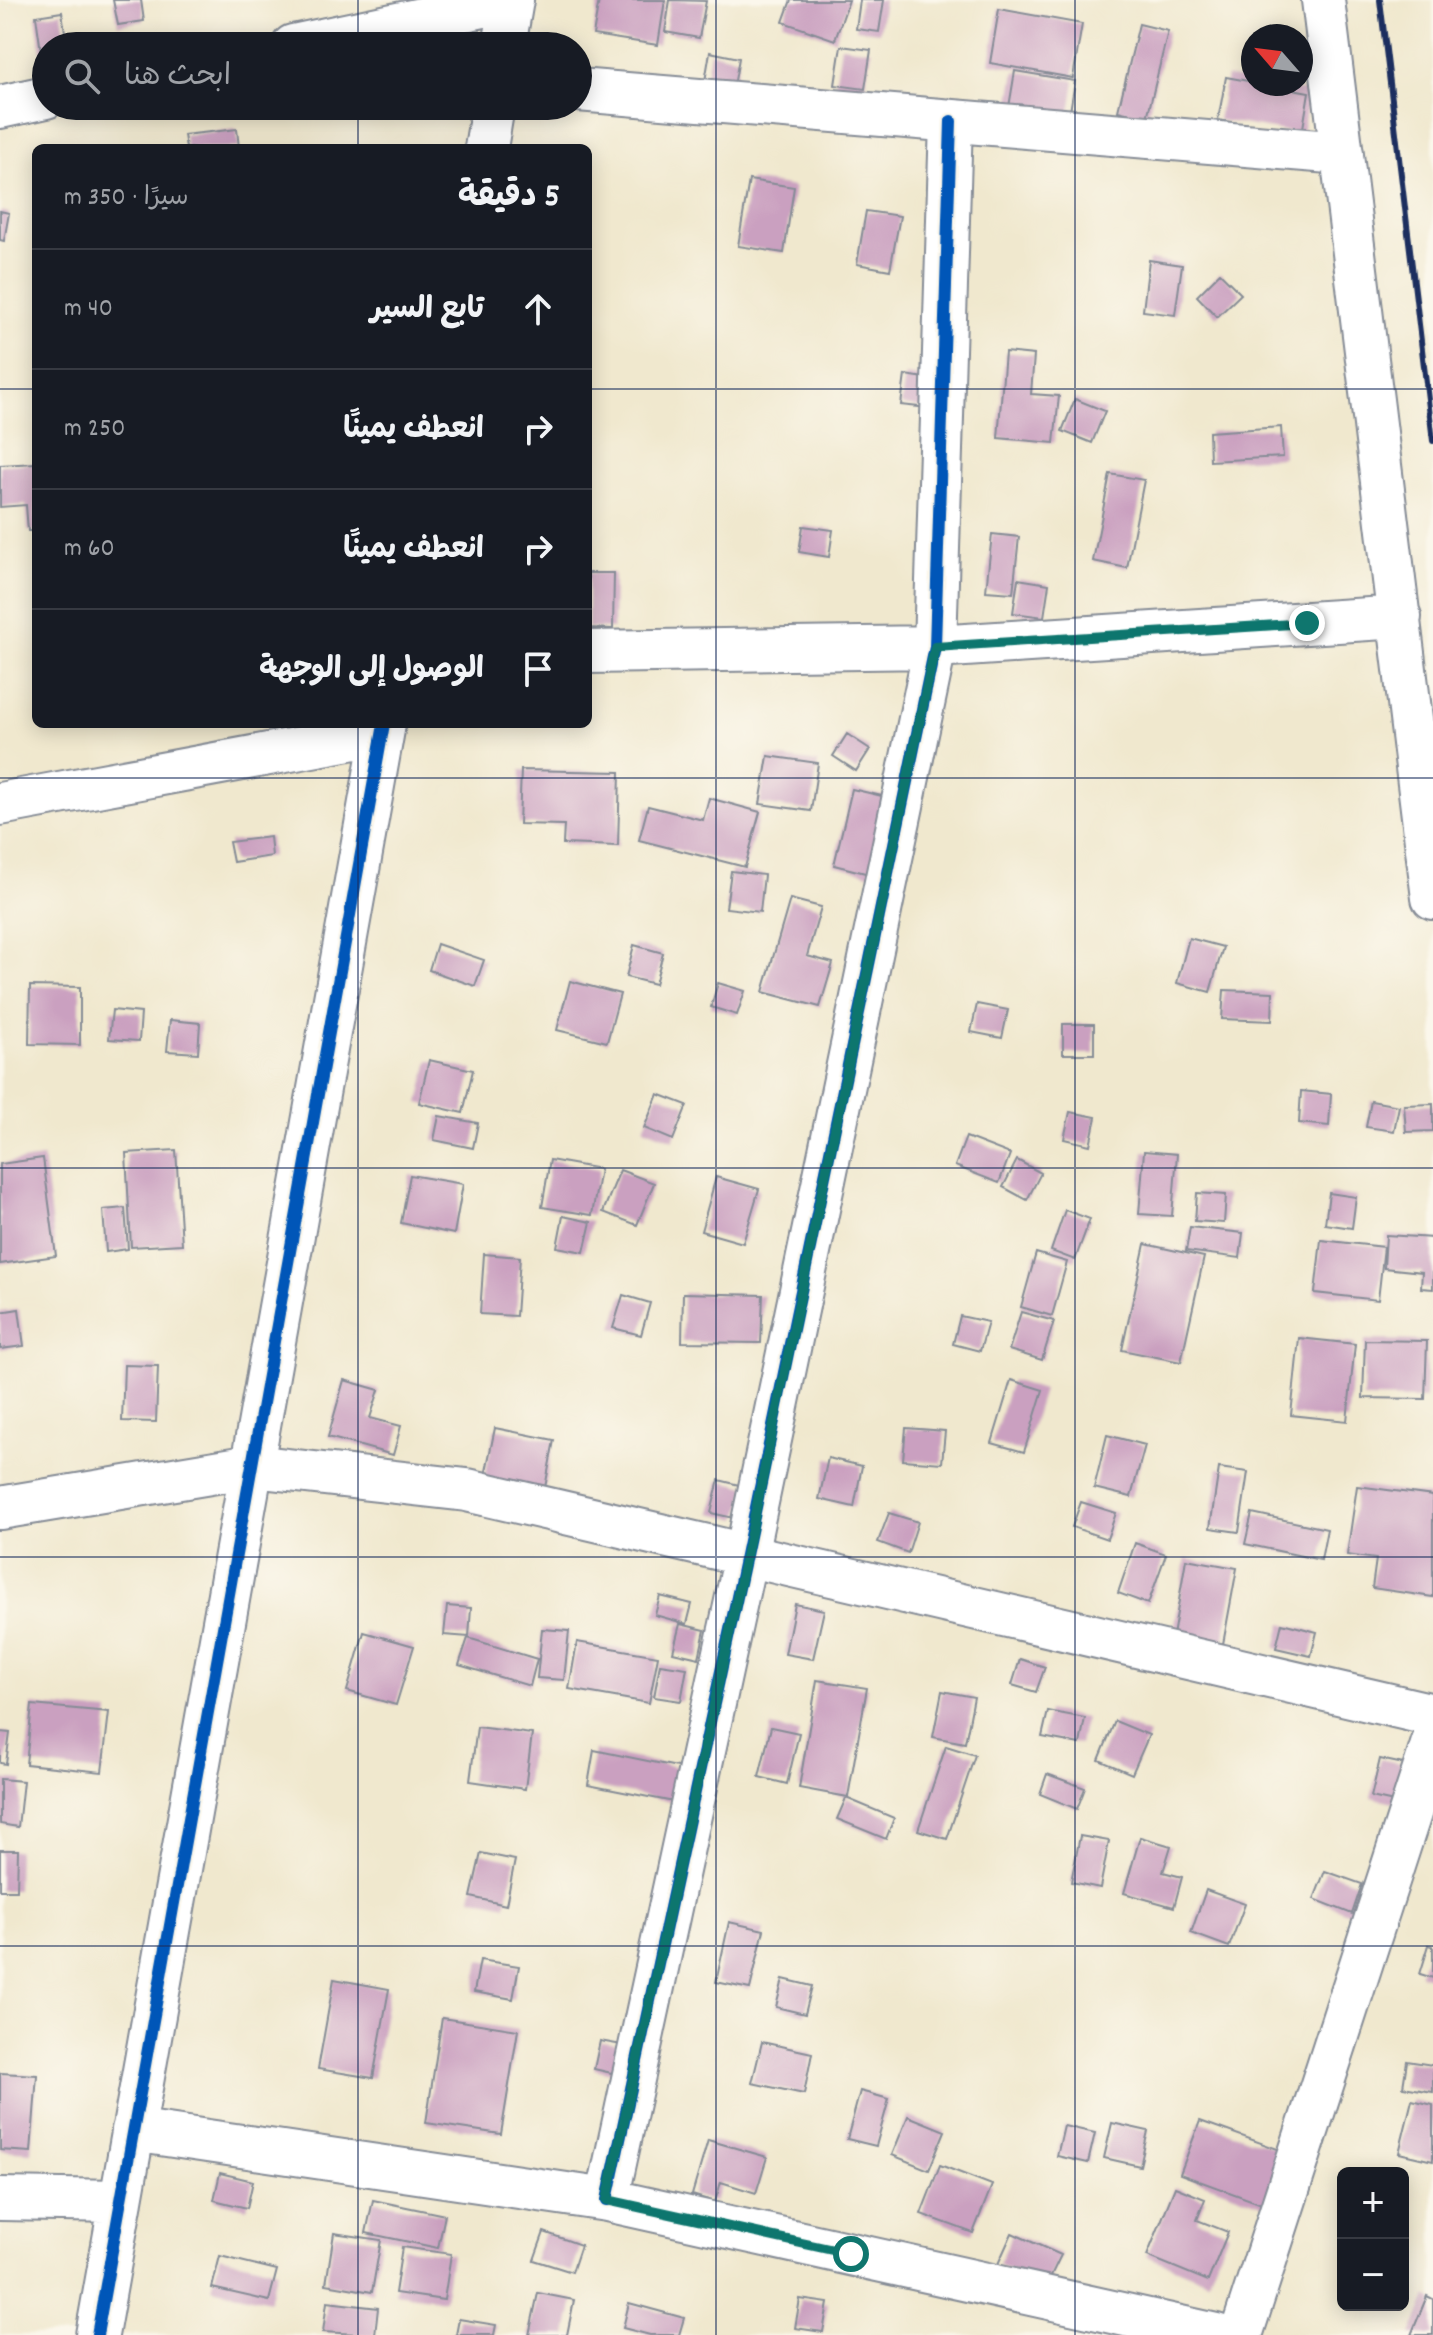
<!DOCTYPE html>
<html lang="ar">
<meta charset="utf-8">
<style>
:root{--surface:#171b24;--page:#20242c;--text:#f1f3f6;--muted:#9ea1a6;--line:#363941}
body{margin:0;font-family:Dekko,"Playpen Sans Arabic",sans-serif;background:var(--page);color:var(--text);direction:rtl}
.controls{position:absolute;right:24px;bottom:24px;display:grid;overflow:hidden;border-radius:12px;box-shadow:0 4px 20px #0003}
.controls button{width:72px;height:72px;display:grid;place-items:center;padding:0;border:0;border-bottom:2px solid var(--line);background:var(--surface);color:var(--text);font:40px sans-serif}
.compass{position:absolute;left:1241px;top:24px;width:72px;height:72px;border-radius:50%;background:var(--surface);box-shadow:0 4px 20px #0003;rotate:298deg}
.stop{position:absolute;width:24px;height:24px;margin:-18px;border:6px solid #0f766e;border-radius:50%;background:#fff}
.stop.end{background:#0f766e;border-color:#fff;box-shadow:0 2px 8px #0008}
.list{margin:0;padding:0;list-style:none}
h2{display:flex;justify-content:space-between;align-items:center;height:104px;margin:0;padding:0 32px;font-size:34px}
h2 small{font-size:26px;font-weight:400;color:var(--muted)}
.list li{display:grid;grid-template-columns:52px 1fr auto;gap:24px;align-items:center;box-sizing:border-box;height:120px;padding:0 32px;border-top:2px solid var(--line)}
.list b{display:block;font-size:30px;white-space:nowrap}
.list em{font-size:26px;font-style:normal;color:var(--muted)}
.icon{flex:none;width:44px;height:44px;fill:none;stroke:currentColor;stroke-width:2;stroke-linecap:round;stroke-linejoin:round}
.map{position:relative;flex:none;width:1433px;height:2335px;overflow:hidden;direction:ltr}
.search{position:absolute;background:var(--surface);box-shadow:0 4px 20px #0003;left:32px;top:32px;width:560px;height:88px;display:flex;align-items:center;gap:20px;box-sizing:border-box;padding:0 28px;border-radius:44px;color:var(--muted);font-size:30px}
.panel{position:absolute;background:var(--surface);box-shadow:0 4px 20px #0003;left:32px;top:144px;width:560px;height:584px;border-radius:12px;direction:rtl}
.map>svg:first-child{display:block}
</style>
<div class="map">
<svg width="1433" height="2335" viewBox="0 0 1433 2335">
<rect width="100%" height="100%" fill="#fbf7ec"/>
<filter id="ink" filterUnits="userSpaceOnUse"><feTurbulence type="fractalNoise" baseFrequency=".0125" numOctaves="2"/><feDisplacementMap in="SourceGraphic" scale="16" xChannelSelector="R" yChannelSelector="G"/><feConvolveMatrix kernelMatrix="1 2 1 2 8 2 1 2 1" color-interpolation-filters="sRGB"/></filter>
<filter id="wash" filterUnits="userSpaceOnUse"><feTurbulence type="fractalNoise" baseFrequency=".006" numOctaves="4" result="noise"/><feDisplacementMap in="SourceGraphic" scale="32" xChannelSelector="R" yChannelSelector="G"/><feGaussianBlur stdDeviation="1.8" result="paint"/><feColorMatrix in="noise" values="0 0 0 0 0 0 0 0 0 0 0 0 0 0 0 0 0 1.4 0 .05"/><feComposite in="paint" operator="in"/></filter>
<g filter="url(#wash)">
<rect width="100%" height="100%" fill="#f0e8ce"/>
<g id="blocks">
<path fill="#caa0c0" d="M113,0H141L144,21L118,25Z
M599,0H665L658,45L593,35Z
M670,0L706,1L699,38L665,32Z
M791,0H849L835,40L783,22Z
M860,0H884L879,32L856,29Z
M999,9L1082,24L1073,78L990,63Z
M62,12L67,46H46V65L43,66L36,16Z
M1139,24L1168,31L1147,118L1118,111Z
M841,46L871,50L865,89L835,85Z
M710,52L739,58L733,92L704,87Z
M1015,71L1075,81L1068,124L1008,113Z
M1226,77L1309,92L1302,134L1218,120Z
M237,129L239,148H186L184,135Z
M749,180L794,187L784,253L738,246Z
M0,211L9,213L4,241L0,240Z
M866,211L900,216L890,270L857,264Z
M1149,260L1182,265L1175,315L1143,311Z
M1220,273L1241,294L1217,317L1197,296Z
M1005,352L1034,355L1031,394L1059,396L1054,443L998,438Z
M905,375L932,379L928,408L901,405Z
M1075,399L1105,411L1092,443L1062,431Z
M1281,427L1283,457L1210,461L1209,432Z
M36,463V531H28L26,505L0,507V465Z
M1110,474L1144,480L1127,568L1093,561Z
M803,526L833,530L829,557L799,552Z
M992,534L1019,537L1013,593L986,591Z
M588,573H614L613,629L588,628Z
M1018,579L1049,584L1044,617L1013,613Z
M847,734L870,749L856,771L833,756Z
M768,756L818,763L811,811L760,804Z
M521,770L620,772L618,846L563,844L564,825L519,824Z
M852,789L899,800L881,877L834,865Z
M709,798L760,812L745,867L639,840L648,806L703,820Z
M270,837L272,856L233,862L229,842Z
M731,871L764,875L760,912L726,908Z
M790,899L821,907L807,956L833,963L820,1007L763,992Z
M1189,938L1223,947L1210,992L1177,983Z
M437,944L484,960L475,986L429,970Z
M634,945L663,953L655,984L626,977Z
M570,981L620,994L607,1042L557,1030Z
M718,983L745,991L737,1015L711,1007Z
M30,986L80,987V1045L29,1044Z
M1224,990L1273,992L1272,1021L1222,1019Z
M977,1004L1008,1010L1002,1038L971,1032Z
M112,1010L141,1013L139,1041L109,1039Z
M170,1020L200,1023L198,1053L167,1051Z
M1063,1024H1094V1054H1063Z
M429,1060L473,1070L463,1113L419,1103Z
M1301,1091L1331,1094L1329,1126L1299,1123Z
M658,1094L687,1105L673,1140L644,1128Z
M1371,1101L1399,1106L1394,1131L1366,1127Z
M1433,1104V1131L1406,1132L1404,1105Z
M1070,1112L1096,1117L1090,1145L1064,1139Z
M439,1116L478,1123L473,1148L434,1140Z
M966,1137L1010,1154L999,1183L955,1166Z
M176,1150L182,1244L131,1247L126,1153Z
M1144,1151L1177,1154L1172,1216L1139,1214Z
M43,1158L56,1256L0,1264V1164Z
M550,1160L600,1169L592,1215L542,1207Z
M1017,1160L1041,1173L1027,1200L1003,1187Z
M620,1170L654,1183L637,1225L603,1212Z
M410,1175L463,1184L454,1234L401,1223Z
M716,1177L759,1189L743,1243L701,1231Z
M1197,1193L1226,1195L1224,1223L1195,1221Z
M1329,1193L1356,1197L1352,1228L1325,1224Z
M125,1208L128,1249L106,1252L103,1210Z
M1065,1210L1090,1219L1075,1260L1051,1251Z
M563,1216L591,1222L584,1252L557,1247Z
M1190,1227L1243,1233L1240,1258L1186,1251Z
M1386,1235L1433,1238V1289L1421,1288L1422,1272L1384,1268Z
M1321,1240L1384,1247L1378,1300L1315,1293Z
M1145,1244L1204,1257L1181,1362L1122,1350Z
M1036,1253L1067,1262L1052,1316L1021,1307Z
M484,1254L520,1257L516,1316L480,1314Z
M683,1293L763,1295L761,1343L682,1342Z
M623,1295L650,1303L641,1335L613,1328Z
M19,1309L24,1346L0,1349V1312Z
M1021,1312L1054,1321L1042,1360L1009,1350Z
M960,1316L988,1322L980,1351L953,1344Z
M1299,1338L1355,1344L1347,1421L1291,1415Z
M1365,1340L1427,1341L1425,1399L1363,1398Z
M124,1365L158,1366L156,1422L122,1421Z
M344,1380L379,1390L370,1418L401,1426L393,1455L328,1437Z
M1011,1380L1043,1390L1024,1452L992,1443Z
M495,1428L554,1440L544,1493L484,1481Z
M906,1428L945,1431L942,1463L903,1460Z
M1107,1435L1145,1445L1131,1497L1094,1488Z
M828,1458L862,1466L854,1507L819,1499Z
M1219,1468L1248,1472L1239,1532L1210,1528Z
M719,1480L747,1487L738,1519L711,1513Z
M1357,1486L1433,1496V1597L1372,1588L1376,1559L1347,1555Z
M1081,1502L1116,1513L1107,1539L1072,1527Z
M889,1513L918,1522L908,1553L878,1542Z
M1252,1513L1327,1529L1321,1560L1245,1544Z
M1135,1543L1166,1554L1148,1604L1118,1593Z
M1186,1559L1237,1568L1223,1644L1173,1636Z
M660,1596L692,1604L687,1624L655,1615Z
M795,1604L824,1610L813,1659L785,1654Z
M447,1606L471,1608L469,1637L444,1635Z
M1282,1623L1317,1632L1311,1656L1276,1648Z
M680,1624L705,1630L699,1658L673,1652Z
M542,1629L569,1631L564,1680L537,1678Z
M364,1632L414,1646L396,1705L347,1691Z
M468,1638L537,1659L530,1686L459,1665Z
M577,1642L658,1656L649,1703L569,1689Z
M1020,1659L1045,1667L1036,1692L1012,1685Z
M660,1664L687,1668L681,1701L654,1697Z
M817,1680L867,1688L848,1797L799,1788Z
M942,1691L974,1697L965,1743L933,1737Z
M32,1705L109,1712L102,1772L26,1764Z
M1048,1711L1085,1718L1080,1744L1042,1737Z
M1115,1721L1149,1735L1132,1774L1099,1760Z
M477,1727L532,1734L525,1789L470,1781Z
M771,1727L799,1733L787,1784L759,1777Z
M0,1732L10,1733L6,1764L0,1763Z
M946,1746L975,1755L947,1839L918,1830Z
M594,1750L687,1769L679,1803L588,1785Z
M1380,1759L1413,1766L1403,1804L1371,1797Z
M1047,1774L1085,1788L1077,1809L1040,1794Z
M0,1779L23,1781L18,1827L0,1824Z
M846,1798L894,1818L886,1839L837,1819Z
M1080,1836L1109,1841L1100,1888L1071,1882Z
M1140,1837L1171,1846L1163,1872L1182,1877L1174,1907L1124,1893Z
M0,1850H18L17,1890H0Z
M481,1853L515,1860L506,1905L471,1897Z
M1325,1871L1362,1884L1352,1914L1314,1899Z
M1206,1890L1245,1904L1229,1947L1191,1933Z
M729,1922L764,1930L750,1989L716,1982Z
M1429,1945L1433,1946V1978L1420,1974Z
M480,1960L519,1966L513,1999L474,1992Z
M334,1979L389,1989L373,2078L318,2069Z
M783,1979L812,1986L805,2014L776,2007Z
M442,2018L518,2030L501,2134L426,2123Z
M600,2041L622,2045L616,2074L594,2069Z
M762,2042L812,2053L804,2094L752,2083Z
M1407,2061L1433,2065V2092L1403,2087Z
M0,2073L37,2075L31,2152L0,2150Z
M860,2091L889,2099L876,2146L847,2139Z
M1412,2100L1433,2105V2161L1399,2153Z
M908,2116L945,2131L929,2170L892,2155Z
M1200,2121L1286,2152L1267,2206L1180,2174Z
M1112,2123L1148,2131L1140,2166L1104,2158Z
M1064,2126L1095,2133L1088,2163L1057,2156Z
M708,2140L767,2157L756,2193L721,2182L715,2202L692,2195Z
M940,2165L992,2185L973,2233L921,2214Z
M220,2173L253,2181L247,2208L214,2200Z
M1175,2187L1205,2199L1197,2220L1228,2232L1208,2281L1147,2256Z
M373,2200L445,2215L438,2248L366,2233Z
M544,2232L581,2245L572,2272L534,2260Z
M334,2233L381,2240L372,2292L326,2284Z
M1012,2233L1061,2255L1046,2286L998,2264Z
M402,2247L451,2254L444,2300L395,2293Z
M220,2256L277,2270L269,2301L212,2288Z
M538,2293L574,2300L567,2335H529Z
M1427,2296L1433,2299V2335H1411Z
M800,2299L828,2303L823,2332L795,2328Z
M327,2302L378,2308L375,2335L323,2332Z
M629,2303L684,2318L679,2335H650L623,2328Z
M459,2319L496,2325L494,2335H456Z"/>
</g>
</g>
<g filter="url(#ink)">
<use href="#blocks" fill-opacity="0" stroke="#868c96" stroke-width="2"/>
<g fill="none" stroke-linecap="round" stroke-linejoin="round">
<g stroke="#868c96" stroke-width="46">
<path id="minor" d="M1323,0L1433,898
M293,46L512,0
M504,46L512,0
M578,90L1342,153
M0,107L46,97
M486,148L493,106
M588,652L935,647L1400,617
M0,804L382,733
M0,1508L252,1466L467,1490L1433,1715
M133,2130L607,2200L1216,2335
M0,2199L121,2201
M607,2200L746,1555L935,647L951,121
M97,2335L384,724
M1241,2335L1433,1742"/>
</g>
<use href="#minor" stroke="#fff" stroke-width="42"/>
<path stroke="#1b2f5e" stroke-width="6" d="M1380,0L1433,441"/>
<g stroke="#fbf7ec" stroke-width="17">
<path id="cycleway" d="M607,2200L746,1555L935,647L951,121
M97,2335L384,724"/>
</g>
<use href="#cycleway" stroke="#0057b8" stroke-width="12"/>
</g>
</g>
<g fill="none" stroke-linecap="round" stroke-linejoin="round" filter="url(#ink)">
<path stroke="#0f766e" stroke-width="10" d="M851,2254L607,2200L753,1524L935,647L1307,623"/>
</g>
<path fill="none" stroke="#1b2f5e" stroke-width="2" stroke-opacity="0.55" d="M358,0V46M716,0V2335M1075,0V2335M358,106V148M0,389H36M588,389H1433M358,724V2335M0,778H1433M0,1168H1433M0,1557H1433M0,1946H1433"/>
</svg>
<div class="controls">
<button>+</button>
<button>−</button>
</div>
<svg class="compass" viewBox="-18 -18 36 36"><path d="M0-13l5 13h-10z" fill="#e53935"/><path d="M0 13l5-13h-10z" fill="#9ea1a6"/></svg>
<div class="stop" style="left:851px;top:2254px"></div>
<div class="stop end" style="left:1307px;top:623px"></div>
<div class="search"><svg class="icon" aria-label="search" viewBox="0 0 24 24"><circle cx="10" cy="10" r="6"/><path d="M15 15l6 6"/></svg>ابحث هنا</div>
<section class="panel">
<h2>5 دقيقة<small>سيرًا · 350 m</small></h2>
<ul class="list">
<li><svg class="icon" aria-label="ahead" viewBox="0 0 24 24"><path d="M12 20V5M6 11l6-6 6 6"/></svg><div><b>تابع السير</b></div><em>40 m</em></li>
<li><svg class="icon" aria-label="right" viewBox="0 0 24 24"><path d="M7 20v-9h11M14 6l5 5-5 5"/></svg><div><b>انعطف يمينًا</b></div><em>250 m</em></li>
<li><svg class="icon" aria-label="right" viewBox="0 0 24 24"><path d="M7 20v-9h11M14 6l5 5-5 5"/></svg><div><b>انعطف يمينًا</b></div><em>60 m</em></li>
<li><svg class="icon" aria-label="arrive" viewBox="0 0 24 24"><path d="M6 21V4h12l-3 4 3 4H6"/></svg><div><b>الوصول إلى الوجهة</b></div></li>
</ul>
</section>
</div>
